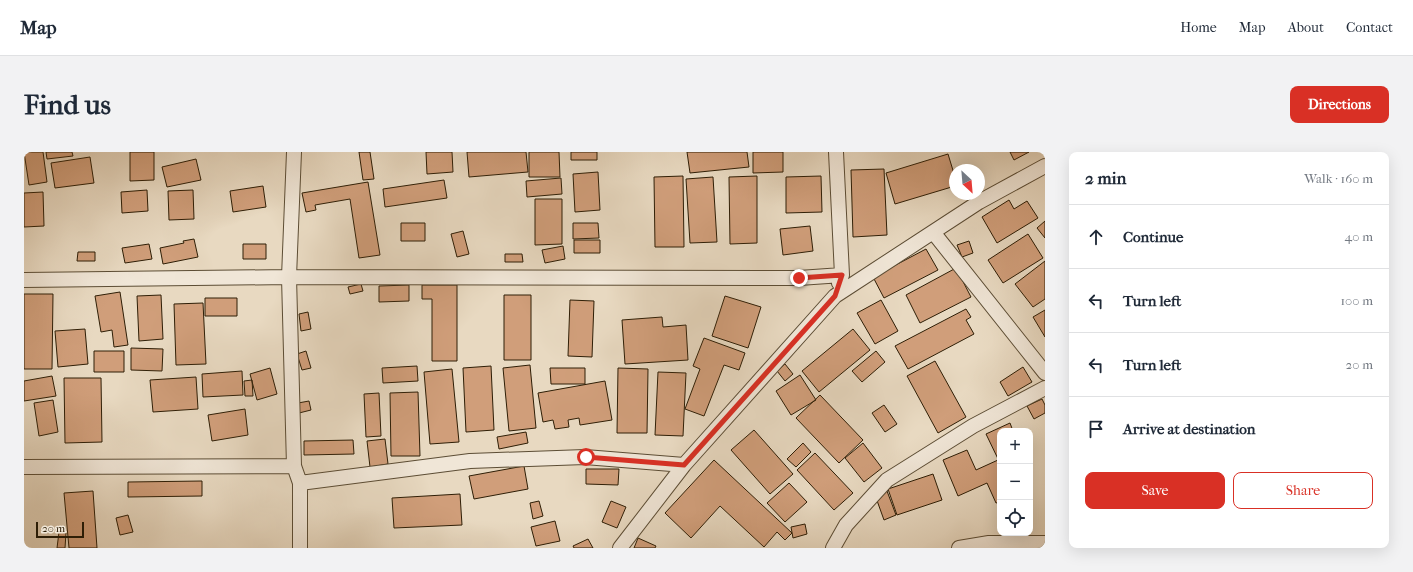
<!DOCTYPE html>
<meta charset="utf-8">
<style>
:root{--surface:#fff;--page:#f2f2f3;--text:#1f2937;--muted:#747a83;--line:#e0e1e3;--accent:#d93025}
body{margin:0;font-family:"IM FELL French Canon",serif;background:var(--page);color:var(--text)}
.controls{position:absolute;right:12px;bottom:12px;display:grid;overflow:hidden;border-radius:8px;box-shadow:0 4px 16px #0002}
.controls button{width:36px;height:36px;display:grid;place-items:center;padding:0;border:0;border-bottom:1px solid var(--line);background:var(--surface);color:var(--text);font:20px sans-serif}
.compass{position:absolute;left:925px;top:12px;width:36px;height:36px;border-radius:50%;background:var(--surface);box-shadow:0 4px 16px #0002;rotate:154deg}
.scale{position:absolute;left:12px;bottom:10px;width:48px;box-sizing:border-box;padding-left:4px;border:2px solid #2e1e06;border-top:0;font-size:11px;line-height:14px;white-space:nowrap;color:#2e1e06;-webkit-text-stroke:3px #f0e6d7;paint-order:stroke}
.stop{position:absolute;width:12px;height:12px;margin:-9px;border:3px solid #d93025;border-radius:50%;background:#fff}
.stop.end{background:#d93025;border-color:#fff;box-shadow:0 1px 4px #0008}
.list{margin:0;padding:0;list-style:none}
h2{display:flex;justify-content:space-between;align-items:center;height:52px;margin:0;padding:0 16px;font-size:17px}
h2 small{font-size:13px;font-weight:400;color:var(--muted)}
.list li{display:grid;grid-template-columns:26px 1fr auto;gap:12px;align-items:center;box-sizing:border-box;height:64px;padding:0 16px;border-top:1px solid var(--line)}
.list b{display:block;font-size:15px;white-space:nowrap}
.list em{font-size:13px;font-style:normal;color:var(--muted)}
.actions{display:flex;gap:8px;padding:12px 16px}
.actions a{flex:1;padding:9px 0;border:1px solid var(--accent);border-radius:8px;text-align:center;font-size:14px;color:var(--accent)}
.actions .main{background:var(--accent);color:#fff}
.icon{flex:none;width:22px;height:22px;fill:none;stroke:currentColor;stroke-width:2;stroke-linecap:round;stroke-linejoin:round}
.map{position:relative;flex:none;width:1021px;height:396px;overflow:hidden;border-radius:8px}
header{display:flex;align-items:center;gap:24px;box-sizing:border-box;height:56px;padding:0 20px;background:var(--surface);border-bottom:1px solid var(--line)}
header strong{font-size:19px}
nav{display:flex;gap:22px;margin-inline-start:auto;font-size:14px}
.intro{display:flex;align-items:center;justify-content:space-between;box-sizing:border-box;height:96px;padding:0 24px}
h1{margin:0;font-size:28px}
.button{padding:10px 18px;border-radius:8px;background:var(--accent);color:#fff;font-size:14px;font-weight:700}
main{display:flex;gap:24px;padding:0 24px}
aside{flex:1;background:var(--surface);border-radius:8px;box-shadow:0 4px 16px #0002}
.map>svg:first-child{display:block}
</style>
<header>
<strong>Map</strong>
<nav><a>Home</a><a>Map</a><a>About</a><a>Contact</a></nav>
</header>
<div class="intro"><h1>Find us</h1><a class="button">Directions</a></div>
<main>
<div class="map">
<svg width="1021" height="396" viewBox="0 0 1021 396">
<rect width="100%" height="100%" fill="#e8d9c1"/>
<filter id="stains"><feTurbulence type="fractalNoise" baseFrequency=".005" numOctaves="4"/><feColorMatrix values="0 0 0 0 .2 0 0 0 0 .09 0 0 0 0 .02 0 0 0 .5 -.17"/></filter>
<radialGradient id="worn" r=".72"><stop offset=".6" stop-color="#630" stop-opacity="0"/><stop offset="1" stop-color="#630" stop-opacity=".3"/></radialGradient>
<path fill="#d09e7a" stroke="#2e1e06" d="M0,0H19L23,30L5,33Z
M22,0H48L49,4L23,7Z
M106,0H130V28L106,29Z
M335,0H346L350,27L339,28Z
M402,0H428L429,20L403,22Z
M443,0H502L504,20L445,25Z
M505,0H535L536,25H505Z
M547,0H573V8H547Z
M663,0H723L725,15L666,21Z
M729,0H759V20L729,21Z
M986,0H1005L990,8Z
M924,2L931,25V34L871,52L862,21Z
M66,5L70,31L31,36L27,11Z
M172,7L177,28L143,35L138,15Z
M860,17L863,83L829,85L827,18Z
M574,20L576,58L551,60L549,22Z
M659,24L660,95H631L630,25Z
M733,24V91L706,92L705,25Z
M797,24L798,60L762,61V25Z
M689,25L693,90L666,91L662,27Z
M537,26L538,42L503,45L502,29Z
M420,28L423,46L361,55L359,37Z
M344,30L356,103L335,106L326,47L291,53L292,58L282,60L278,41Z
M239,34L242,55L209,60L206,39Z
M123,38L124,59L98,61L97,40Z
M169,38L170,67L145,68L144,39Z
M19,40L20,74L0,75V41Z
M511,47H538V92L511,93Z
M985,48L990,57L1003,49L1014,66L973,91L958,65Z
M1021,69V86L1013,76Z
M377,71H401V89H377Z
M549,71H574L575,86L549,87Z
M786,74L789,99L759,103L756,77Z
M439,79L445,102L433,105L427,82Z
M1004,82L1019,106L979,131L964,108Z
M170,87L174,105L139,112L136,96L160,91L159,89Z
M550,88H576V101H550Z
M945,89L949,101L938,105L933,93Z
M125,92L128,107L101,111L98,96Z
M219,92H242V107H219Z
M539,94L541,107L521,111L518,98Z
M902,97L914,118L860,146L849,125Z
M54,100H71V109H53Z
M481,102H498L499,110H481Z
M1021,109V147L1009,155L991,132Z
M932,116L947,145L896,171L882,143Z
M337,132L339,139L326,142L324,135Z
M385,133V149L355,150V134Z
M398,133H433V209H408V147H398Z
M96,140L104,193L90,195L88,178L77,180L71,144Z
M0,142H29L28,217H0Z
M137,143L139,187L115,189L113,144Z
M480,143H507V208H480Z
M701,144L737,155L724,196L688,184Z
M181,146H213V164H181Z
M546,148L570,149L568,205L544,204Z
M857,148L874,179L851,192L833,161Z
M179,151L182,212L152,213L150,152Z
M942,157L947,165L942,168L950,182L884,217L871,194Z
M1021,158V185L1009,165Z
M284,160L287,177L277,179L275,162Z
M638,165L639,175L662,173L664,208L601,212L598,168Z
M61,177L64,212L34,215L31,179Z
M829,177L846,198L795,240L778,219Z
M680,186L721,201L715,218L700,213L680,264L661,257L676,217L669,214Z
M107,196L139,197L138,219L107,218Z
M70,199H100V220H70Z
M282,199L287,216L278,218L273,202Z
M852,199L861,210L838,230L828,219Z
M911,209L942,265L914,281L883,224Z
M761,212L769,222L761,229L753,219Z
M506,213L512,276L485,279L479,216Z
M393,214L394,229L359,231L358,216Z
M467,214L470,278L442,280L439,216Z
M999,215L1008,230L984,244L976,230Z
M246,216L253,242L233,248L226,222Z
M526,216H561V232H527Z
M594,216L624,217L623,281H593Z
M428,217L435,290L406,292L400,220Z
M218,219L219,243L179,245L178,222Z
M634,220L662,221L659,284L631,283Z
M776,223L792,248L767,263L752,239Z
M28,224L32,244L0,249V229Z
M172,225L174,257L129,260L126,228Z
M40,226H77L78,290L41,291Z
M228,228L229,244H221L220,229Z
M581,229L588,268L556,273L555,266L544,268L545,275L531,277L529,268L519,270L514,241Z
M394,240L396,304H367L366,241Z
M355,241L357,284L342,285L340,242Z
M796,243L839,288L815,311L772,266Z
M1018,247L1021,253V261L1010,267L1003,254Z
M29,248L34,280L15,284L10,251Z
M285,249L287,258L275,261L274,251Z
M860,253L873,272L861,280L848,261Z
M221,257L224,283L188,289L184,263Z
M986,271L989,279H976V311L962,282Z
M730,278L769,322L746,342L707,298Z
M502,280L504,291L475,297L473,285Z
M361,287L364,312L346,315L343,289Z
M329,288L330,302L280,303V289Z
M779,291L787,300L772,315L763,307Z
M839,291L858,316L840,330L821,306Z
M943,298L952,318L974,308L976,313V350L972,351L963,331L934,344L919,308Z
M791,301L829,341L810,358L773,318Z
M690,308L768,381L761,388L753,380L740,395L696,354L667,386L641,361Z
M500,314L504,337L450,347L445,324Z
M562,317H595L594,333L562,332Z
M909,322L918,348L873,363L864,337Z
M178,329V344L104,345V330Z
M765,331L783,350L761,370L743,351Z
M69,339L73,396H45L40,341Z
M863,339L872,363L860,368L851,343Z
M436,342L438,373L370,376L368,346Z
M515,349L519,364L509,367L506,351Z
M587,349L602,355L593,376L578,370Z
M104,363L109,380L96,383L92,366Z
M531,369L536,389L512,394L507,375Z
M781,372L783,382L769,386L767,375Z
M35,380L42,381L41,396H33Z
M614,386L632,394L631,396H610Z
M564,387L569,396H550L549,394Z"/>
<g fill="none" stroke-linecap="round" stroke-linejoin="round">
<g stroke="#5c4d35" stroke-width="16">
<path id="minor" d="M270,0L265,125L270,314L276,331V396
M812,0L818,123L815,131
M909,80L1021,221
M0,128L265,125L775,126L818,123
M0,315L270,314
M276,331L446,309L561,305L660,313
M596,396L660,313L811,144L955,50L1021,14
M809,396L822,373L863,328L949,274L1021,236
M935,396L965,391H1021"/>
</g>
<use href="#minor" stroke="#f0e6d7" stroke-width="14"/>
</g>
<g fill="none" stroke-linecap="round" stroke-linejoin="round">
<path stroke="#d93025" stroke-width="5" d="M562,305L660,313L811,144L818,123L775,126"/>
</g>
<rect width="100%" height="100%" filter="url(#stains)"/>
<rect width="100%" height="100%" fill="url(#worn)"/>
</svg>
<div class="controls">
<button>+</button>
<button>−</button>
<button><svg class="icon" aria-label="locate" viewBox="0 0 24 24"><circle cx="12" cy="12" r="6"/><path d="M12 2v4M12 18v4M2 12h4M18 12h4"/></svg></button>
</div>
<svg class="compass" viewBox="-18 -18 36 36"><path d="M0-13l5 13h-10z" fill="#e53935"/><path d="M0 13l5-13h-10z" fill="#747a83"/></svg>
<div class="scale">20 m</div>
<div class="stop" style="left:562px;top:305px"></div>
<div class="stop end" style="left:775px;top:126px"></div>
</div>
<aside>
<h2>2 min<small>Walk · 160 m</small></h2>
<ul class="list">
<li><svg class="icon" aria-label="ahead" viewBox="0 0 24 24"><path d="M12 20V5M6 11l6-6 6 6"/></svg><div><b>Continue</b></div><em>40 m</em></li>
<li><svg class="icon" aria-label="left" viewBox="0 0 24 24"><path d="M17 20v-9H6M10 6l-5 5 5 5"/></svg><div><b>Turn left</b></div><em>100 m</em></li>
<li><svg class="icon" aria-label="left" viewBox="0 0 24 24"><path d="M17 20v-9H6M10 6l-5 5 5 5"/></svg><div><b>Turn left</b></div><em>20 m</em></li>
<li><svg class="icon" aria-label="arrive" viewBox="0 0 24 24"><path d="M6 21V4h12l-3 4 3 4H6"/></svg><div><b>Arrive at destination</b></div></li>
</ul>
<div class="actions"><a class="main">Save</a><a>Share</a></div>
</aside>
</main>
